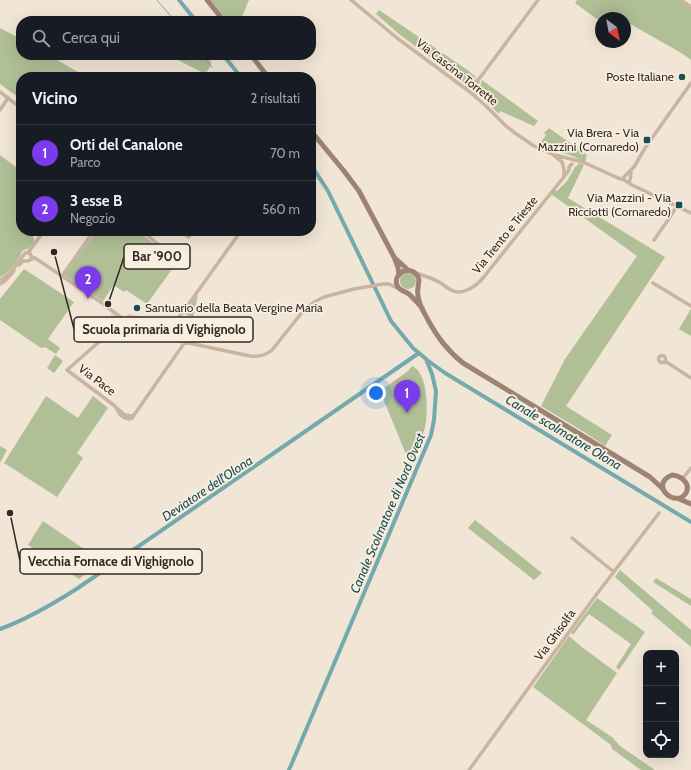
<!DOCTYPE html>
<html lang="it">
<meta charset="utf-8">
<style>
:root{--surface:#171b24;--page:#20242c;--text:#f1f3f6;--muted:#9ea1a6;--line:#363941;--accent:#7c3aed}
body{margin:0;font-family:Cabin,sans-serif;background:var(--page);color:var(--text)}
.controls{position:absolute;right:12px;bottom:12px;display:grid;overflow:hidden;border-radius:8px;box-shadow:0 4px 16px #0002}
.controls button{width:36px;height:36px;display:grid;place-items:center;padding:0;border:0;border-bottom:1px solid var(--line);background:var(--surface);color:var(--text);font:20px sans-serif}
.compass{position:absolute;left:595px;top:12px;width:36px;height:36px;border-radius:50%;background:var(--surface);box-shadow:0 4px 16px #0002;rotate:148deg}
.you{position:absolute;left:376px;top:393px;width:14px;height:14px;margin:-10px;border:3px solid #fff;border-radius:50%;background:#1a73e8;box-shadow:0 0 0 6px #1a73e833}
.badge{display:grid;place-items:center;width:26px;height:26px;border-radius:50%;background:var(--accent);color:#fff;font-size:13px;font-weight:700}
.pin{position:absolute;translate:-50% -33px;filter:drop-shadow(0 1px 2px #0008)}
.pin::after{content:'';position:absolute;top:21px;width:14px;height:12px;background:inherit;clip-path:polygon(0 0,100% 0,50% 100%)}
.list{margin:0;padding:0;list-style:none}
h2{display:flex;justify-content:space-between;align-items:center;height:52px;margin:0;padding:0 16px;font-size:17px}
h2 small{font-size:13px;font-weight:400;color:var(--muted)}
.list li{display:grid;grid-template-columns:26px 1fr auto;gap:12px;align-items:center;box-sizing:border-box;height:56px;padding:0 16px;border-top:1px solid var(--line)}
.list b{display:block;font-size:15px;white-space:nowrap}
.list p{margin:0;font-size:13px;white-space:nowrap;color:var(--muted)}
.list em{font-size:13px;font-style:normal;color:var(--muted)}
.icon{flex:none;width:22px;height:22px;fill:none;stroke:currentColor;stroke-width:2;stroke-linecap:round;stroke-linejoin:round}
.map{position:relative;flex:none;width:691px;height:770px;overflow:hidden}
.search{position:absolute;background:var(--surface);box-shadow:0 4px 16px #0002;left:16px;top:16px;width:300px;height:44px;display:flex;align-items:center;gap:10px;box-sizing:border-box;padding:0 14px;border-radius:16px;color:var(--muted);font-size:15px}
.panel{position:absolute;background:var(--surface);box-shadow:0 4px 16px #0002;left:16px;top:72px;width:300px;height:164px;border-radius:16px}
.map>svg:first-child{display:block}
</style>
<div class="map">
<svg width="691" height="770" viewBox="0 0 691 770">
<rect width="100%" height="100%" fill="#f1e5d5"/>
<path fill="#b0bf95" d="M210,0H249L240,21H228Z
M577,0H681L691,7V60L683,54L625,21V18H601V22L575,3Z
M379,10L469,71L476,77L470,81L464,83L399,34L376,14Z
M0,28L21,39V55H48L87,77H21V99L0,84Z
M178,55H205L211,62L210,67L205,74L176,59Z
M482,80L538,121L534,126L500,111L499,114L478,94Z
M549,128L587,155L585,162C571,154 555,151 539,145L546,135L544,133Z
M0,155L21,171V231H42L38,236L34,234L33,237L34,239V242L28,249H26L22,251C20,259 8,274 0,277Z
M578,163L584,165L568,198L665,257L566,406L612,435L605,446L584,432L541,406L565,359L637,256L551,194L554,190L557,191L567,181L575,167L578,165Z
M97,231H137L156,245L153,249L175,265L147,304L126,290L124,292L115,286H113L103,301L65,276V273Z
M177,231H195L189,239Z
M24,269L74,302L48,339L60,348L56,354L45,347L41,348L0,320V299Z
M400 281a8 8 0 1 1 16 0a8 8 0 1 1-16 0Z
M198,294L193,317L184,314Z
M691,309V336L679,329Z
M55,355L63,361L54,373L47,368Z
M412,366C429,373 428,412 425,427C422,440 414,452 410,464L380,391L408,371Z
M46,396L78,418L93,396L108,408L77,453L83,458L57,497L4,463Z
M0,446L7,450L0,463Z
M475,520L542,573L534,580L468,528Z
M43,521L103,562L79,579L28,545Z
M620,570L691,630V647L651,613L653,611L615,577Z
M656,578L691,599V606L653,582Z
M597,598L645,632L619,670L616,667L631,644L589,614L573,635L571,633Z
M569,636L583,648L617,673L586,720L612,737L620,746L655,770H641L612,749L611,745L533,687Z"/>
<path fill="#e9d7bb" d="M114,309L125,317L129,313L132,316L118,328L116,325L113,324L111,325L110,323L109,317Z"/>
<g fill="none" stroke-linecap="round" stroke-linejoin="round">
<path stroke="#74aaae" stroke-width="1" d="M157,0L175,21
M202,55L212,67
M217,72L221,77"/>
<path stroke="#74aaae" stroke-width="4" d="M179,0L196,21
M223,55L241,77
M427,360L445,373L691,522
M0,629C28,619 53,604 78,588L419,353
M289,770L431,435L434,420L436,391L432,374L426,359L413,348L391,321L328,191L311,165"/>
<path stroke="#c8b4a1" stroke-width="3.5" d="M351,0L397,38L470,92L486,106L506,126L515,133L534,146L552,154L562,162
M681,0L691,7
M465,88L479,79L538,0
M0,92L21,108
M475,97V90L479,79
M0,110L8,98
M555,155L583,162L618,178L624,180L632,185L691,213
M562,162L564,169V177
M624,180V177L634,167L645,148L691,83
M630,180L631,172
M142,231L159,245
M654,240L668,220L677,206
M28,252L30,250L44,231
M32,257L35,258L102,303L124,320
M19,265L23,261H28L34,258
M416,273C424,276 432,278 439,282C444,285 448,289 453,291C464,295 476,286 483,278L567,173L569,170V167L572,164
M62,276L94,231
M0,280C10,276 19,261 25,253H30L31,256V258
M653,283L691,306
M0,284L5,281L14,271
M166,333L180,316L241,231
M658.5 359a3.5 3.5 0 1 1 7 0a3.5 3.5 0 1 1-7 0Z
M665,361L691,378
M115,406L67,370L124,320L129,317L140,318L163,334L165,338L167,340L170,339L250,356C258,357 265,356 272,350L304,310L316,301L324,297L354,289L383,284H389L399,289
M116,408C119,414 122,418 129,419L132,418L185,342
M117,408L125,415L131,416L133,415
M683,478L691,468
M572,538L614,572
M469,770L593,599L659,513"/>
<path stroke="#9c8373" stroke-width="5" d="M207,0L224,21
M251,55L268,77
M311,131L344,171L359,191L394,257L398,267L399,275
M396,259L408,270
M422,308C418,303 413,298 409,294C405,291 399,291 397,285C393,274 408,265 416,274C421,279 418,283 418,288C417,292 418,297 419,301C421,308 425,314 428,320C438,338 447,350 463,363L650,477L663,489
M672,475C681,476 691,483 686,493C676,509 648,485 672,475Z
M679,499L691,504"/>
</g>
<g fill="#194e54" stroke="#f9efe1" stroke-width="1.5">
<circle cx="682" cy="77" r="4"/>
<rect x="643" y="136" width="8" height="8" rx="2"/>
<rect x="675" y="201" width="8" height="8" rx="2"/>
<circle cx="137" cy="308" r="4"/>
</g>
<g text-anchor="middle" stroke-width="3.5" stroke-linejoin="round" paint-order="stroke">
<g font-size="12" fill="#332924" stroke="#f9efe1">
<text transform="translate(457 72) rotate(38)" y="4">Via Cascina Torrette</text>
<text transform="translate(505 235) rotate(-51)" y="4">Via Trento e Trieste</text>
<text transform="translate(97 380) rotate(37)" y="4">Via Pace</text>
<text transform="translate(555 635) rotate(-54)" y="4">Via Ghisolfa</text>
</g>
<g font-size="12" fill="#332924" stroke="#f9efe1" text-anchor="end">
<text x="674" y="81">Poste Italiane</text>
<text x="639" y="137">Via Brera - Via<tspan x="639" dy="14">Mazzini (Cornaredo)</tspan></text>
<text x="671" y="202">Via Mazzini - Via<tspan x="671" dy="14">Ricciotti (Cornaredo)</tspan></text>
<text x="145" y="312" text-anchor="start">Santuario della Beata Vergine Maria</text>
</g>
<g font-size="13" font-style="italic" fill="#194e54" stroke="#f9efe1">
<text transform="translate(564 432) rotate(31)" y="5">Canale scolmatore Olona</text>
<text transform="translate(207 488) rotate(-34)" y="5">Deviatore dell'Olona</text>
<text transform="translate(387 513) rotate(-67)" y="5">Canale Scolmatore di Nord Ovest</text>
</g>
</g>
<path fill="none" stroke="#332924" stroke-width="1.5" d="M108 304L124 257M54 252L74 329M10 513L20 561"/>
<g fill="#332924" stroke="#f9efe1" stroke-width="1.5">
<circle cx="108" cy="304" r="4"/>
<circle cx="54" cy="252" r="4"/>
<circle cx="10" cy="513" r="4"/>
</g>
<g fill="#f9efe1" stroke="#332924" stroke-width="1.5">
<rect x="124" y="244" width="66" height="25" rx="4"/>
<rect x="74" y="317" width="179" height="25" rx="4"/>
<rect x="20" y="549" width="182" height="25" rx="4"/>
</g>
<g font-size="13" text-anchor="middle" font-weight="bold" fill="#332924">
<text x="157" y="261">Bar '900</text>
<text x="164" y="334">Scuola primaria di Vighignolo</text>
<text x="111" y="566">Vecchia Fornace di Vighignolo</text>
</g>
</svg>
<div class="controls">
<button>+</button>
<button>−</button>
<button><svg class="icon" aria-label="locate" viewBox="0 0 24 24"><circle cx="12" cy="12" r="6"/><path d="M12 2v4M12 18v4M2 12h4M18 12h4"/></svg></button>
</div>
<svg class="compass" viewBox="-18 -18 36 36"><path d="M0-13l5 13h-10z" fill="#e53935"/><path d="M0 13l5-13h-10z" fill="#9ea1a6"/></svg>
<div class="you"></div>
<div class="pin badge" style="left:407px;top:413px">1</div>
<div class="pin badge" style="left:88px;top:299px">2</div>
<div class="search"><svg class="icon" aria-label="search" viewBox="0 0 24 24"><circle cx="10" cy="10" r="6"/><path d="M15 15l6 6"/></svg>Cerca qui</div>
<section class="panel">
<h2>Vicino<small>2 risultati</small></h2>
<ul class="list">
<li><span class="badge">1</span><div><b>Orti del Canalone</b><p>Parco</p></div><em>70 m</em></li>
<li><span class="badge">2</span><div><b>3 esse B</b><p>Negozio</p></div><em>560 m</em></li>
</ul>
</section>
</div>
